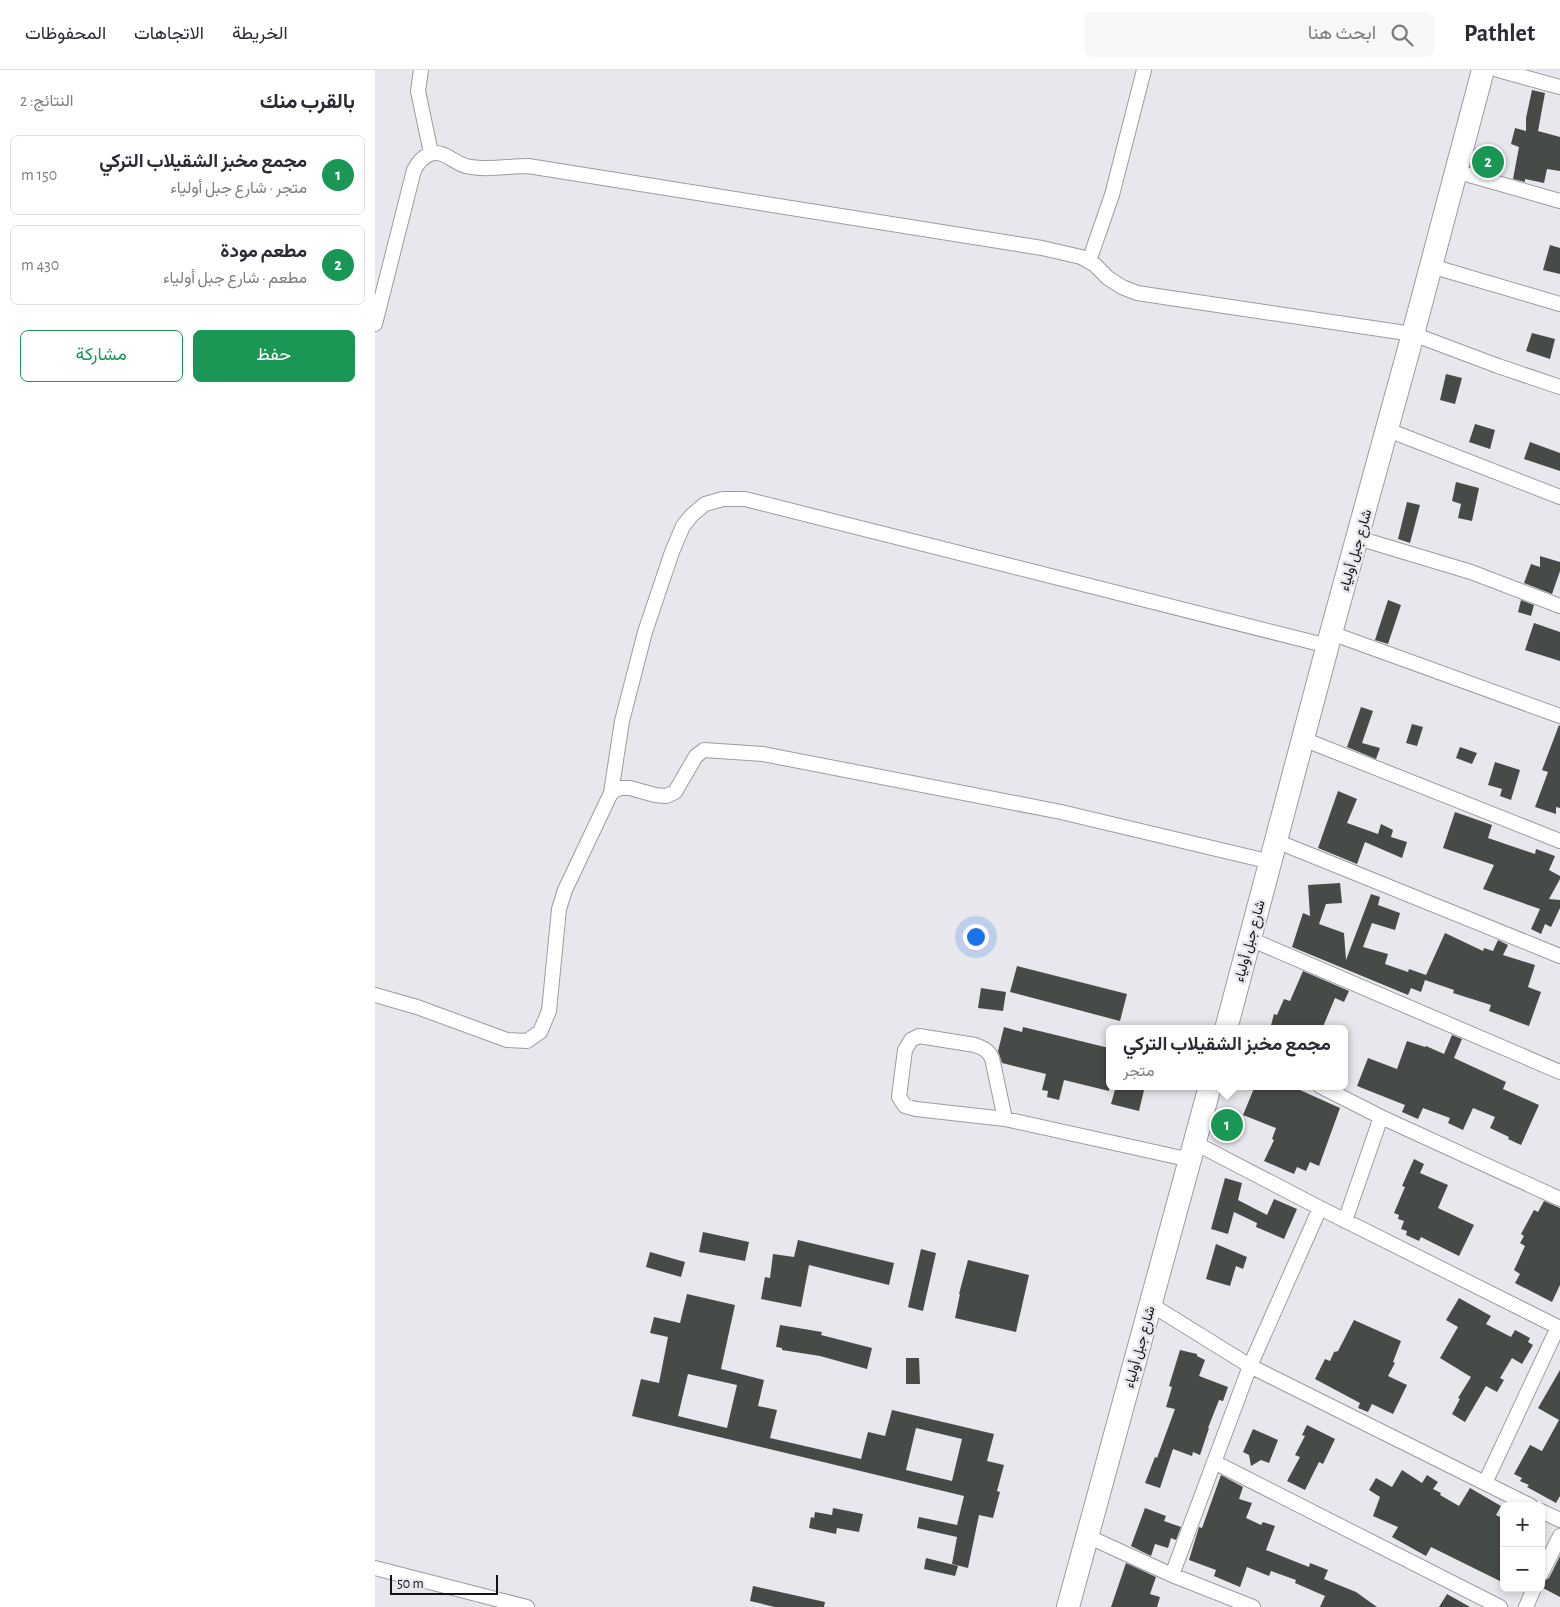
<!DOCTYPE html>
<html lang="ar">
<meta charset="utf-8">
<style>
:root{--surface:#fff;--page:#f7f7f7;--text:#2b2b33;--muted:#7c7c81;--line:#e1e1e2;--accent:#1a9754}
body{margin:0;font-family:"Alegreya Sans",Vazirmatn,sans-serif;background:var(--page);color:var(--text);direction:rtl}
.controls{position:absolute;right:15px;bottom:15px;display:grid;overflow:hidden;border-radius:8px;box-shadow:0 2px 8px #0003}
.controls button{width:45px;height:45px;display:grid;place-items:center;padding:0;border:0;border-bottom:1px solid var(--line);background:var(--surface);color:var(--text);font:25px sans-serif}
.scale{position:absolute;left:15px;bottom:12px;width:108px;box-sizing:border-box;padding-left:5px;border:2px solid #141416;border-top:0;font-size:14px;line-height:18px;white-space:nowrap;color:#141416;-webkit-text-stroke:4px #e7e7ed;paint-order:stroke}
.you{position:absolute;left:600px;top:866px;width:18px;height:18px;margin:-12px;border:4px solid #fff;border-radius:50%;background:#1a73e8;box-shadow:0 0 0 8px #1a73e833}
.badge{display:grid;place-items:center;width:32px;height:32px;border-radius:50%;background:var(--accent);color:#fff;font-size:16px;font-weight:700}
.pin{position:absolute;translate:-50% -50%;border:2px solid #fff;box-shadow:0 1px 5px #0006}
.popup{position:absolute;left:731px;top:955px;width:242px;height:65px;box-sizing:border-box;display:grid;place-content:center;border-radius:8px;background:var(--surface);filter:drop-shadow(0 1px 4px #0005);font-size:16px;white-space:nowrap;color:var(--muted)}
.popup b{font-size:19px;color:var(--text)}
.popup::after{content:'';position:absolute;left:50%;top:100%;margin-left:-10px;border:10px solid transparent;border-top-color:var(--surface)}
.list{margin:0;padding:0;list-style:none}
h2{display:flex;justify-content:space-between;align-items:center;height:65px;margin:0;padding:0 20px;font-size:21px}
h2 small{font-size:16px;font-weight:400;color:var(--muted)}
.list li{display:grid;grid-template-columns:32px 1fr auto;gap:15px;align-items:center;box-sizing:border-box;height:80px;margin:0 10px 10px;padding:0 10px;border:1px solid var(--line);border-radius:8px}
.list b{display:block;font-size:19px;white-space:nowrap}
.list p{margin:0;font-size:16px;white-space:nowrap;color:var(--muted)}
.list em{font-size:16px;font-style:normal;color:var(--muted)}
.actions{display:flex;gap:10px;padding:15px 20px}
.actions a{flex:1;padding:11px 0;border:1px solid var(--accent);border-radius:8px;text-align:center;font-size:18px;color:var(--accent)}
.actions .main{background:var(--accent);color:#fff}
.icon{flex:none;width:28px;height:28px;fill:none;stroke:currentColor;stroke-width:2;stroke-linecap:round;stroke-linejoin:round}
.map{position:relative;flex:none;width:1185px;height:1537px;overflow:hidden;direction:ltr}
header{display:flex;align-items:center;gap:30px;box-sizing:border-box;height:70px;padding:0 25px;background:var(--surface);border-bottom:1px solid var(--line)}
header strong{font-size:24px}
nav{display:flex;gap:28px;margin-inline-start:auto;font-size:18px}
.search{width:350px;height:45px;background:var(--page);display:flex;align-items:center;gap:12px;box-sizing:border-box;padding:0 18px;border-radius:8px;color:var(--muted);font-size:19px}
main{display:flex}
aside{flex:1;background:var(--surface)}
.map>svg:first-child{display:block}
</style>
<header>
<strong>Pathlet</strong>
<div class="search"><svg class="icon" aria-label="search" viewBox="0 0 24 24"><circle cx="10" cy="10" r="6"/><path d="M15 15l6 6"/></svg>ابحث هنا</div>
<nav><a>الخريطة</a><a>الاتجاهات</a><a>المحفوظات</a></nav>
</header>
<main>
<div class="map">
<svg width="1185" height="1537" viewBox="0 0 1185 1537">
<rect width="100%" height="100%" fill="#e7e7ed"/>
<path fill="#474b48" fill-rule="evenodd" d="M1157,20L1170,23L1163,61L1185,67V101L1172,99L1169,113L1150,109V112L1138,109L1144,77L1136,74L1140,58L1151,61V48Z
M1175,175L1185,178V204L1168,200Z
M1157,263L1180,269L1175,289L1151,281Z
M1071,304L1087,308L1080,334L1065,330Z
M1100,354L1120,360L1115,379L1094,372Z
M1155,372L1185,383V401L1149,389Z
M1081,412L1104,418L1097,451L1083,448L1086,434L1077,431Z
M1032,432L1045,435L1035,473L1023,469Z
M1165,486L1185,492V501L1177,524L1149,513L1156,494L1165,497Z
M1013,530L1026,535L1013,574L1000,570Z
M1146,530L1159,535L1156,546L1143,542Z
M1159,553L1185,562V591L1150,580Z
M986,637L998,641L987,673L1005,678L1001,689L972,677Z
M1037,654L1048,657L1042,676L1031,673Z
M1184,655L1185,656V738L1181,737V744L1160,737L1173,702L1167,700Z
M1085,677L1102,683L1097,694L1081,688Z
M1120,692L1145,700L1136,730L1125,726L1127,719L1113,715Z
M963,721L982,729L972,753L1003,764L1006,754L1018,760L1016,767L1032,772L1027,788L990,772L982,794L943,778Z
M1080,742L1117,755L1113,768L1160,784L1161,779L1180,786L1174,800L1185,806V809L1174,829L1185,830V838L1176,857L1170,854L1166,864L1156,859L1165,839L1108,819L1119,795L1068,778Z
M965,813L967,833L951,834L944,854L969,863L971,890L996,824L1005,827L1003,835L1025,843L1020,860L997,853L988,877L1013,884L1010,894L1033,902L1034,899L1051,905L1070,863L1108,881L1109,878L1118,881L1123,870L1133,875L1128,885L1160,895L1153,917L1166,922L1154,956L1114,941L1116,935L1078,923L1079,920L1050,910L1046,922L1036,918L1033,925L917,877L928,843L935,846L933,815Z
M642,896L752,924L745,951L635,922Z
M928,901L974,921L969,932L960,928L947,959H895L899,944L902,945L909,929L915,931Z
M606,918L631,922L628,941L603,938Z
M629,957L647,962L648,957L734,978V1021L689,1010L684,1030L672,1027L673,1021L667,1020L671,1004L627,993L623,981Z
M1077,965L1087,969L1079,988L1131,1012L1128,1019L1164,1035L1146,1075L1133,1069L1134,1067L1115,1058L1120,1047L1098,1038L1088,1060L1073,1053L1075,1048L1048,1038L1043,1049L1027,1042L1030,1035L982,1016L993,988L1022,999L1032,971L1050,977L1051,976L1069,984Z
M741,1016H770L764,1041L736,1034Z
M880,1016H916L965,1038L944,1096L935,1092L931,1101L922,1097L919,1104L889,1091L899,1070L897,1069L901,1058L868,1045Z
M1039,1089L1049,1094L1045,1103L1073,1115L1063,1138L1099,1155L1084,1186L1046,1167L1044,1171L1031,1165L1032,1161L1026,1159L1029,1151L1023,1149L1024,1145L1019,1143L1030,1117L1027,1116Z
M850,1108L867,1113L863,1130L892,1145L899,1129L922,1139L909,1169L881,1157L882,1153L859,1142L853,1164L836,1159Z
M1169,1131L1185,1138V1215L1177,1232L1140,1213L1145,1204L1139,1200L1150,1176L1145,1173L1149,1166L1146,1164L1159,1140L1163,1142Z
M328,1162L374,1172L370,1191L324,1182Z
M423,1170L519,1193L514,1215L434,1195L426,1237L386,1229L390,1207L395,1208L398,1184L419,1187Z
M841,1174L872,1187L868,1199L861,1196L855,1216L831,1209Z
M546,1179L561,1183L548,1241L533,1237Z
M275,1182L310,1192L306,1207L271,1197Z
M593,1190L654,1205L641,1262L580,1248L585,1224H584Z
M312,1224L360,1235L346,1299L389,1310L383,1336L402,1340L395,1368L486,1389L493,1362L510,1366L517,1340L619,1364L612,1391L629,1395L622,1421L625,1422L618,1448L604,1445L593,1498L577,1494L582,1467L542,1458L544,1447L582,1455L589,1426L257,1346L266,1309L284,1313L293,1267L275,1263L279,1247L305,1253ZM313,1304L362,1315L352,1358L303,1346ZM541,1358L587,1369L577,1411L531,1400Z
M1084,1228L1116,1246L1111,1254L1136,1267L1140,1260L1155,1268L1153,1272L1158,1275L1147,1294L1137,1288L1125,1308L1129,1310L1122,1322L1111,1316L1090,1352L1077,1344L1085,1329L1083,1328L1096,1307L1065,1288L1083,1257L1071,1250Z
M979,1250L1026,1271L1018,1292L1020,1293L1013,1306L1032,1315L1018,1344L997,1334L993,1342L983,1338L985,1333L940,1309L950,1289L955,1291L959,1282L963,1281Z
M405,1255L447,1262L446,1265L497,1278L492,1299L445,1286L407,1280V1278L401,1277Z
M805,1280L822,1284V1286L830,1290L824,1306L853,1317L848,1331L844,1330L833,1358H834L825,1385L818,1382L817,1386L798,1379L785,1418L770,1413L780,1387L782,1388L800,1339L791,1337L797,1317L794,1316Z
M531,1288H544L545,1314H531Z
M1185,1300V1426L1181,1433L1152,1417L1154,1415L1145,1411L1147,1408L1139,1404L1155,1375L1167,1381L1184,1350L1163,1338Z
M932,1355L960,1369L948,1394L944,1392L930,1420L912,1411L925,1387L920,1385L930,1366L927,1365Z
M878,1359L903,1370L894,1393L886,1390L876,1396L874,1385L868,1382Z
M1027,1400L1047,1413L1052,1405L1063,1412L1058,1419L1066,1423L1065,1425L1084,1436L1095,1418L1126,1436L1121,1445L1129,1449V1513L1056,1477L1051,1486L1017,1467L1023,1457L998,1446L1005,1427L994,1420L1001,1408L1017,1417Z
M846,1405L868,1417L864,1429L877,1433L871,1448L886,1455L888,1452L900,1456L891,1480L934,1497L935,1493L953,1500L949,1509L981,1522L1002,1537H945L950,1526L920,1513L921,1510L896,1501L894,1506L872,1497L865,1517L839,1506L841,1500L814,1490L824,1457L827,1458Z
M458,1438L488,1444L484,1462L462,1458L461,1464L434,1458L436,1447L439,1448L440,1442L457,1445Z
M770,1438L791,1446L789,1451L806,1457L801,1470L796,1468L793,1478L780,1474L776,1486L756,1476Z
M1185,1486V1527L1168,1518L1166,1513L1174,1508Z
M551,1488L583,1496L580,1506L549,1499Z
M751,1493L781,1507L775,1524L785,1527L782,1537H736Z
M378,1516L450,1532L449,1537H400L375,1531Z
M1072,1524L1095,1537H1064Z"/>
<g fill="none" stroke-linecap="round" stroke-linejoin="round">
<g stroke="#9b9ca1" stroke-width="16">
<path id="minor" d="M46,0L43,21L56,83
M1123,0L1185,17
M1080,101L1185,131
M714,191L737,125L769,0
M1056,196L1185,234
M0,254L39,100C43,93 47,87 55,84C68,79 79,93 91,96C110,101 133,96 153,96L667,178L706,187L720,195L733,208L747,217L762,223L1038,264L1123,296L1185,317
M1013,360L1185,427
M983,468L1096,502L1185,536
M956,563L1185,646
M928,669L1185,771
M236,723L244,718H255L280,725L291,726L300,722L321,686L329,680L388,684L686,742L896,792
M901,771L1185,886
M875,869L1185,1002
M0,925L42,937L132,970L152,971L165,962L174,941L184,839L190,820L236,723L247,651L270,562L297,482L308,456L317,445L330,434L348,429H370L953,576
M945,1016L1006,1047L1185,1129
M630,1049L617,988C613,980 608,978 600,975L544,966L536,970L530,980L524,1027L530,1036L541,1039L630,1049L816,1090
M820,1073L945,1138L1185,1258
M970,1151L1006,1047
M775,1234L875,1296L1156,1436
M839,1392L1125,1537
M1110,1413L1183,1257
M1166,1441L1185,1450
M712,1466L797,1505L878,1537
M0,1498L152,1537
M1166,1504L1185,1466
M797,1505L875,1296L945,1138
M1151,1537L1159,1518"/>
</g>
<g stroke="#9b9ca1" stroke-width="24">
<path id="trunk" d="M851,959L956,563L1038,264L1108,0
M693,1537L835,1016"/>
</g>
<use href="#minor" stroke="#fff" stroke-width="14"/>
<use href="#trunk" stroke="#fff" stroke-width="22"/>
</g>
<g text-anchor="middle" stroke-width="5" stroke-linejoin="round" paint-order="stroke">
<g font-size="14" fill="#141416" stroke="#e7e7ed">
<text transform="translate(980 480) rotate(-74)" y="5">شارع جبل أولياء</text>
<text transform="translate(874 871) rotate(-75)" y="5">شارع جبل أولياء</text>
<text transform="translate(764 1277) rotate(-75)" y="5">شارع جبل أولياء</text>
</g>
</g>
</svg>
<div class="controls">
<button>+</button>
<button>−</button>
</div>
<div class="scale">50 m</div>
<div class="you"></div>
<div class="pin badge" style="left:852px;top:1055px">1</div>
<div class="popup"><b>مجمع مخبز الشقيلاب التركي</b>متجر</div>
<div class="pin badge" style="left:1113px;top:92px">2</div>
</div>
<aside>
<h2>بالقرب منك<small>النتائج: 2</small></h2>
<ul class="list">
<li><span class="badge">1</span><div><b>مجمع مخبز الشقيلاب التركي</b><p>متجر · شارع جبل أولياء</p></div><em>150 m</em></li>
<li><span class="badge">2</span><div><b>مطعم مودة</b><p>مطعم · شارع جبل أولياء</p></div><em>430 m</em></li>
</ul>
<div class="actions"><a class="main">حفظ</a><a>مشاركة</a></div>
</aside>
</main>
